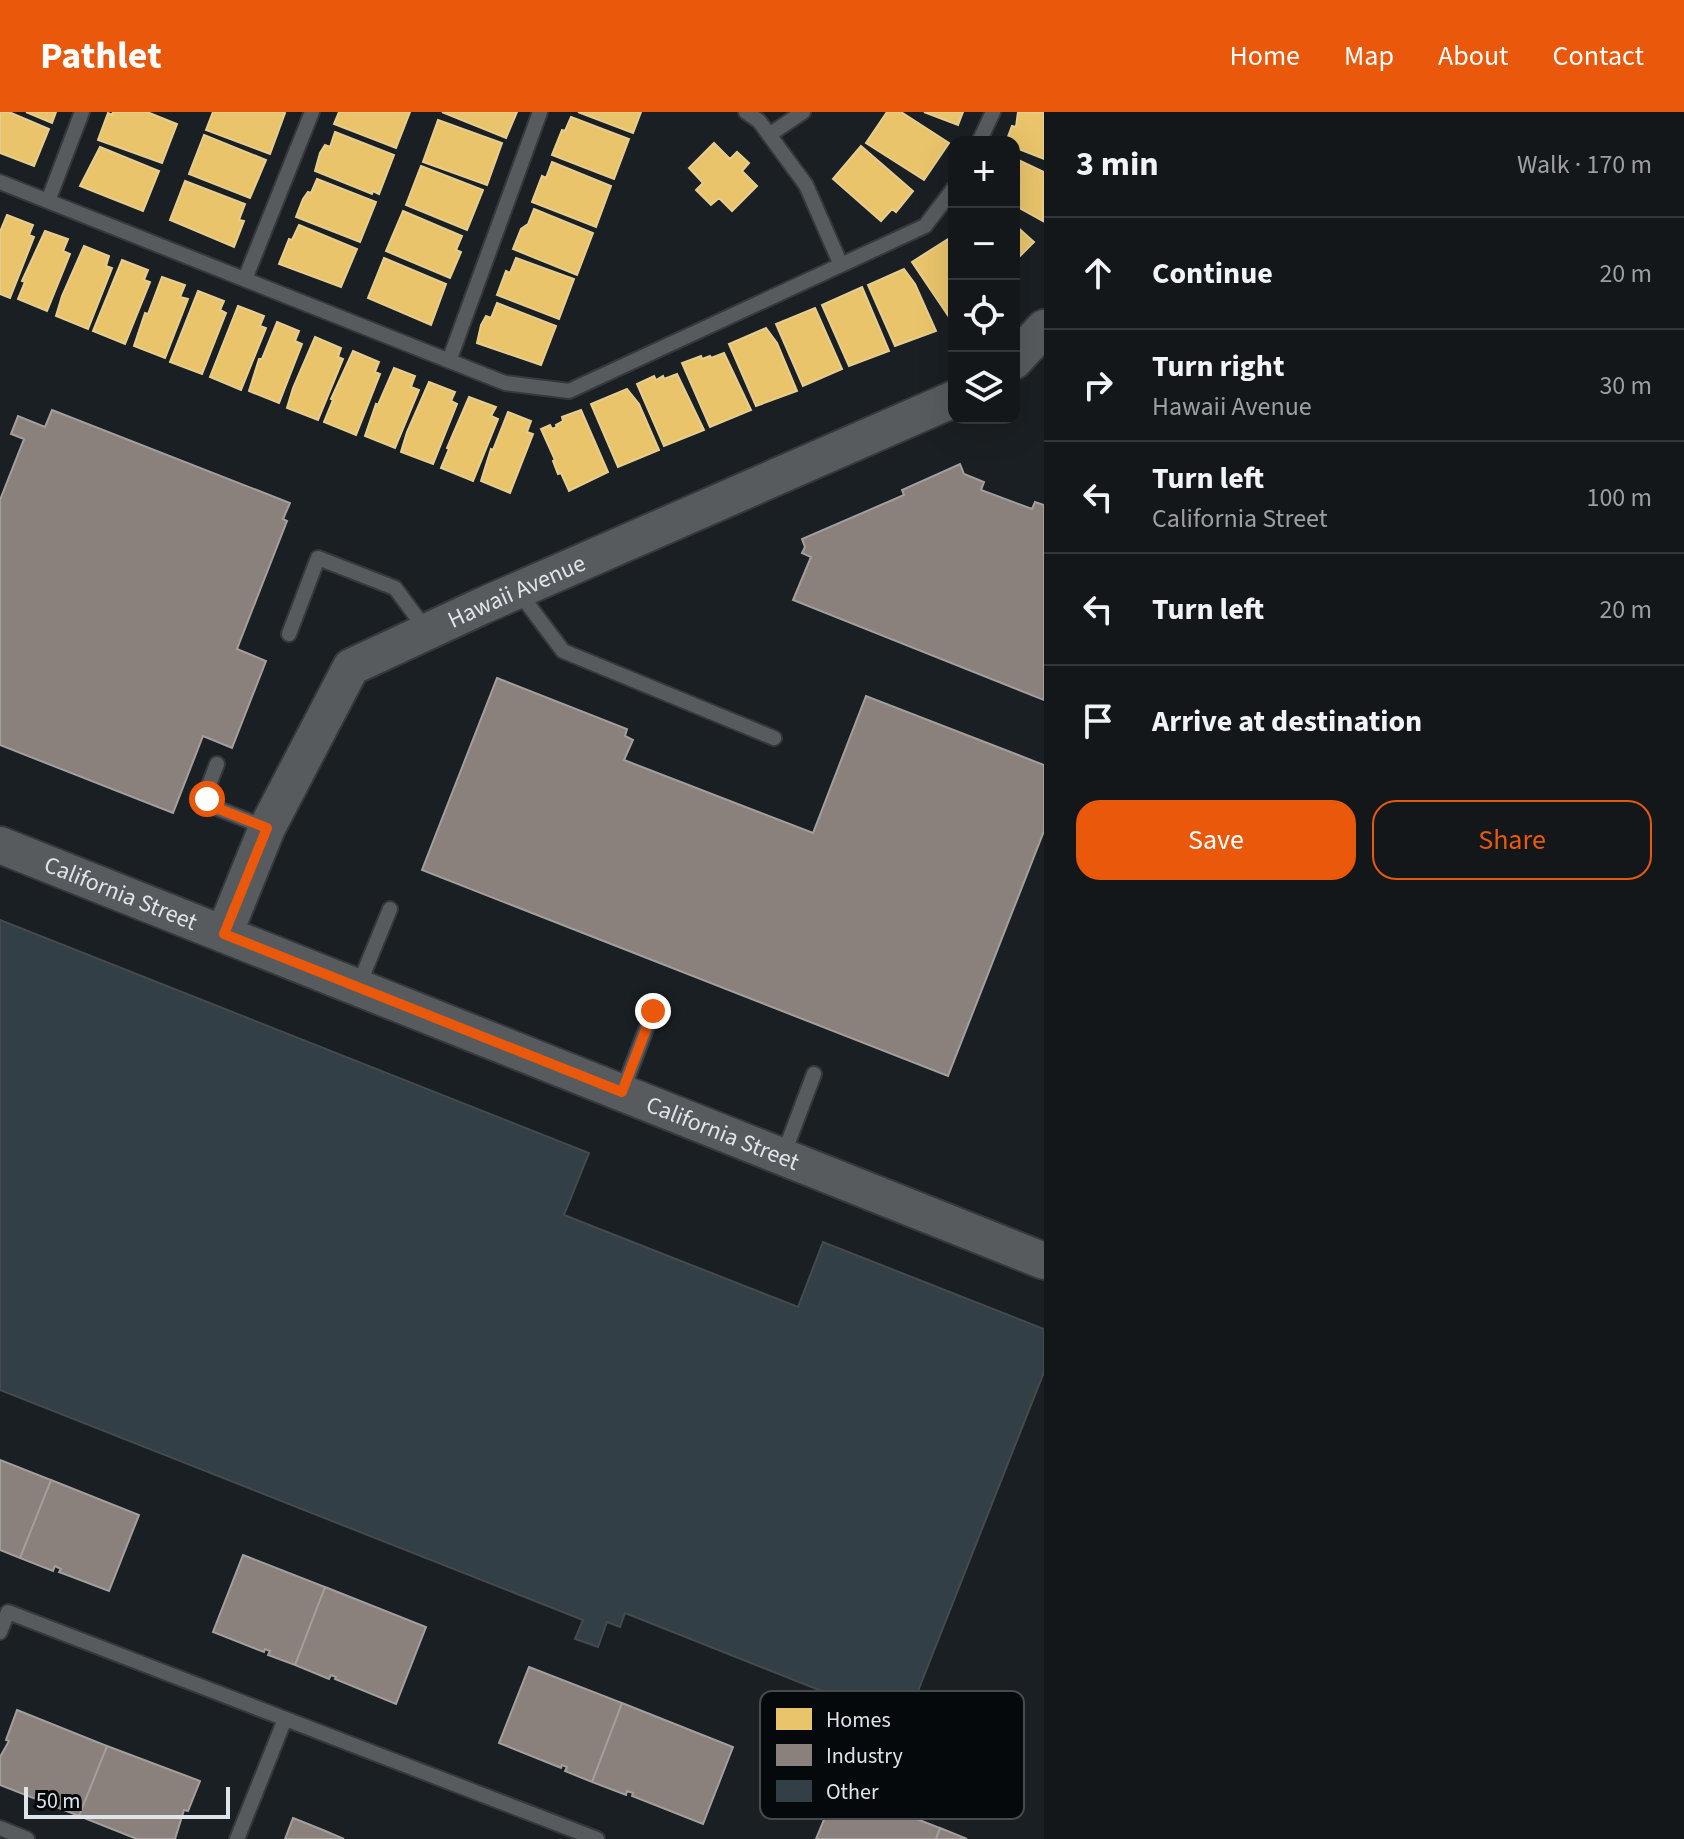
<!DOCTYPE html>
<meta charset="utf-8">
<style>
:root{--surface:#14171a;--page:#1d2023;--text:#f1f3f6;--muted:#9d9fa2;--line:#333639;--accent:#ea580c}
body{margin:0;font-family:"Source Sans 3",sans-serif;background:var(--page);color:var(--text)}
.controls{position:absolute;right:24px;top:24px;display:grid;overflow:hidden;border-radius:16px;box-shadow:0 8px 32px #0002}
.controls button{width:72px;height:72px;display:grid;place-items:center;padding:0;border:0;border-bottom:2px solid var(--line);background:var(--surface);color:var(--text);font:40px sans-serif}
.scale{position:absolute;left:24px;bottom:20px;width:206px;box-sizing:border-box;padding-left:8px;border:4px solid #dee5ea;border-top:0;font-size:22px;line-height:28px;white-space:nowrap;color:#dee5ea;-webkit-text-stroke:6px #05090c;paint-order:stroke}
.stop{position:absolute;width:24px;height:24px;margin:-18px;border:6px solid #ea580c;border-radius:50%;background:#fff}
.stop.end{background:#ea580c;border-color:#fff;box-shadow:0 2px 8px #0008}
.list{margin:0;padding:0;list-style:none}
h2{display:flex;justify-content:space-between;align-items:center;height:104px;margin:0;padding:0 32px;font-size:34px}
h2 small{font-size:26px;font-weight:400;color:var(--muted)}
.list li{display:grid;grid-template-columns:52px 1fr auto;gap:24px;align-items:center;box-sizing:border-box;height:112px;padding:0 32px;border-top:2px solid var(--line)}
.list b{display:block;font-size:30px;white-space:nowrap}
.list p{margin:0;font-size:26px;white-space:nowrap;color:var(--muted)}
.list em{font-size:26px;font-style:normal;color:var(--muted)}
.actions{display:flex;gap:16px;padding:24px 32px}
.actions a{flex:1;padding:18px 0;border:2px solid var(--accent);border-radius:24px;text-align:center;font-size:28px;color:var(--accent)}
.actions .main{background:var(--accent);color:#fff}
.icon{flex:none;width:44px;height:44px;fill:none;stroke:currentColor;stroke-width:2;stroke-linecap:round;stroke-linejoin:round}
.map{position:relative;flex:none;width:1044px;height:1727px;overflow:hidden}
header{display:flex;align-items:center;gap:48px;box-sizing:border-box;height:112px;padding:0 40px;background:var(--accent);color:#fff}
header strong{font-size:38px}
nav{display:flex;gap:44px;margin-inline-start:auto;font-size:28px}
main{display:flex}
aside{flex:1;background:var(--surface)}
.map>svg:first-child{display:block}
</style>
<header>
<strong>Pathlet</strong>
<nav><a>Home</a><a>Map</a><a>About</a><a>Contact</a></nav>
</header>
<main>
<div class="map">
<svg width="1044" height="1727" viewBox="0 0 1044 1727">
<rect width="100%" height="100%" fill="#1a1f23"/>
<path fill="#e9c46a" stroke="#e6ce90" stroke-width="2" d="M0,0H9L49,17L34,54L0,41Z
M26,0H56L52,11Z
M113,0H147L177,12L162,51L98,28L108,1L112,3Z
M213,0H283L285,1L270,42L206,18Z
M339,0H410L396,36L334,12Z
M442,0H517L506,26Z
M578,0H641L633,21Z
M887,0H901L949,31L924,68L866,31Z
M924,0H963L958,13Z
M1018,0L1044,1V47L1014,35V30H1006L1012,14L1016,15Z
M571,5L629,27L614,67L552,43L562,18L565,19Z
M438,8L502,31L487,73L423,50Z
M335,20L394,43L379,82L373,79L372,82L315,59L320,41L325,33L330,35Z
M204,23L266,48L250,86L189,62Z
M714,31L730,47L737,40L749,51L742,59L757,74L732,99L719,86L711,93L696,78L703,71L689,56Z
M861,34L913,79L896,100L892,97L881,109L833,67Z
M100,35L159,59L143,99L80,74Z
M1014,46L1044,60L1043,109L1014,93Z
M552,50L611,74L596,115L532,90L542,64L546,66Z
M421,54L483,78L467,118L406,93Z
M317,67L376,90L360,130L296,105L303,87L308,80L311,81Z
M185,69L245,92L239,108L244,109L234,135L170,108Z
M534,97L593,121L577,163L513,137L521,117L528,112Z
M403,99L462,124L456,138L461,140L450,166L386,139Z
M7,103L33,113L29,123L34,125L10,186L0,182V120Z
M1014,112L1034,130L1014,150Z
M299,113L357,137L341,175L279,152L289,127L292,128Z
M45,119L68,127L63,139L70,142L47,199L18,187L25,170L22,169Z
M948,127L954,136V202L949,205L912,150Z
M84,134L109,144L106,154L112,156L88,217L56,204L62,184Z
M384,146L446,172L431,213L368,186Z
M516,146L574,167L559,207L497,183L506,159L510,161Z
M122,148L148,158L144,168L150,170L125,232L93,219Z
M904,157L915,172L936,219L895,234L868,173Z
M162,165L185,173L180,185L188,187L165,246L134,234L145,201L148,202Z
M862,175L889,239L849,254L822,193Z
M198,179L224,189L220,198L226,201L202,262L170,250Z
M497,191L556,214L541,253L477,231L481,213L486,204L491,206Z
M238,194L264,204L260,214L266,216L241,278L210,265Z
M815,196L842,257L803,274L776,212Z
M277,210L299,219L295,229L302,232L279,291L249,279L259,247H262Z
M766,216L777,231L797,279L756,294L729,232Z
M315,225L341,236L338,245L343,247L318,308L287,296L293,276Z
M353,239L379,250L375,260L380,262L356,323L324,310L333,288L331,287Z
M724,241L751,298L710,315L682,251L701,244L702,247L710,244L711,246Z
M394,256L415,264L411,275L419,278L395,336L365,324L376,292L378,293Z
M677,262L704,318L664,334L637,272L654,264L656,268L663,264L664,267Z
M429,270L455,280L451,289L457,292L433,352L401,340L407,320Z
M627,277L639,292L659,338L618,355L591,292Z
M469,285L496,295L491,304L498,307L473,369L441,356L449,337L447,336Z
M581,298L608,360L569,379L561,361L558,362L553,349L555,348L541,317L550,313L552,317L557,315L556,313L563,309L562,305Z
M508,300L531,309L527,320L533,322L510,381L481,369L491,337L493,338Z"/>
<path fill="#8a817c" stroke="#a39f9d" stroke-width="2" d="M52,298L290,391L283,407L287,409L237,537L266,549L232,636L203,624L173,701L0,633V388L24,327L11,322L18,304L45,315Z
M960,352L964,362L984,370L981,378L1032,397L1035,390L1044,393V588L793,488L811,445L802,441L805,435L802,427L904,383L902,378Z
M497,566L627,617L625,624L633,628L624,648L813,721L866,584L1044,653V719L948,964L422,758Z
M0,1348L51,1368L20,1446L0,1438Z
M51,1368L139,1403L109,1479L59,1460L61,1457L55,1454L53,1459L20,1446Z
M243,1443L325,1475L295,1553L268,1543L270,1539L265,1537L264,1540L213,1520Z
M325,1475L426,1515L396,1592L335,1567L336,1565L331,1563L329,1567L295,1553Z
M529,1555L622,1591L592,1670L565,1659L567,1655L562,1653L561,1656L499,1631Z
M622,1591L733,1635L703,1712L632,1684L633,1681L627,1679L626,1683L592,1670Z
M17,1598L107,1634L79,1704L0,1673V1645L9,1629L6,1628Z
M107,1634L200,1669L188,1699L184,1698L175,1727H137L79,1704Z
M837,1676L940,1716L936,1727H816Z
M293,1706L323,1718L344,1727H285Z
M940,1716L967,1727H936Z"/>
<path fill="#333f47" stroke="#464a4d" stroke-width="2" d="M0,808L589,1041L564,1103L798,1195L823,1130L1044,1217V1260L905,1612L625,1501L620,1515L607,1510L598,1535L575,1527L583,1508L0,1278Z"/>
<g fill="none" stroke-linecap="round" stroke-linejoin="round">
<g stroke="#35393c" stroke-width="18">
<path id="service" d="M746,0L759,9L806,73L841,153
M769,23L803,0
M979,30L993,0
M0,70L505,271L569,279L925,114L954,76
M48,89L82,0
M245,167L312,0
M449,249L540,0
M518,479L563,539L774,626
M289,522L318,446L395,476L427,519
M217,652L207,678L209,693L267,716
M358,875L390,797
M622,980L653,899
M783,1044L814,962
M0,1520L8,1500L597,1727
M0,1716L27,1727
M237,1727L285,1607"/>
</g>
<g stroke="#35393c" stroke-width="40">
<g id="tertiary">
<path d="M1014,249L1044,216"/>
<path id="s1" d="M0,733L1044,1149"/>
<path id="s2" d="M224,822L267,716L351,555L482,494L954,287"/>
</g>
</g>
<use href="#service" stroke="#575b5e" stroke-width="14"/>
<use href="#tertiary" stroke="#575b5e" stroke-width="36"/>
</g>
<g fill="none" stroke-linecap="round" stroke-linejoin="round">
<path stroke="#ea580c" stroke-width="10" d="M207,687L209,693L267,716L224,822L622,980L653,899"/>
</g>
<g text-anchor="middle" stroke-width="8" stroke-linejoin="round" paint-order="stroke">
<g font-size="24" fill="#dee5ea" stroke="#05090c">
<text dy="8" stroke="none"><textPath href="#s2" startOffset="478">Hawaii Avenue</textPath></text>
<text dy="8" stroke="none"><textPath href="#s1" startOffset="130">California Street</textPath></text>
<text dy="8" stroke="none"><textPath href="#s1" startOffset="778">California Street</textPath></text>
</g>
</g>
<rect x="760" y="1579" width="264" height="128" rx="12" fill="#05090c" stroke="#464b4f" stroke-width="2"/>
<rect x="776" y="1596" width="36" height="22" fill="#e9c46a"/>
<rect x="776" y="1632" width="36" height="22" fill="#8a817c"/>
<rect x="776" y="1668" width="36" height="22" fill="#333f47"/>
<g font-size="22" fill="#dee5ea">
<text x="826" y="1615">Homes</text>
<text x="826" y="1651">Industry</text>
<text x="826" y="1687">Other</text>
</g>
</svg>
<div class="controls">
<button>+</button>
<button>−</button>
<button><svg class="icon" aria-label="locate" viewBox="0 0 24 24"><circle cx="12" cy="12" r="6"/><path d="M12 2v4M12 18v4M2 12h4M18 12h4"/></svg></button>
<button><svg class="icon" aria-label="layers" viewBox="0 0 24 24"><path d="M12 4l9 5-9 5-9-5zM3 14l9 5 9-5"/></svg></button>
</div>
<div class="scale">50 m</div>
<div class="stop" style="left:207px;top:687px"></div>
<div class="stop end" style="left:653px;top:899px"></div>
</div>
<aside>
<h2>3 min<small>Walk · 170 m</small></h2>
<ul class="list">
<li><svg class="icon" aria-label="ahead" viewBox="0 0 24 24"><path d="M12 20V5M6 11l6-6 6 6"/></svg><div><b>Continue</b></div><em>20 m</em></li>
<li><svg class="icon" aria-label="right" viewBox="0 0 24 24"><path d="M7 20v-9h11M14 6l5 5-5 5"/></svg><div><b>Turn right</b><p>Hawaii Avenue</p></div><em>30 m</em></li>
<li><svg class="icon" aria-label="left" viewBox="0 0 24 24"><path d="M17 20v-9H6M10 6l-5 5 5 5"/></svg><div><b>Turn left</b><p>California Street</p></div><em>100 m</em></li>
<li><svg class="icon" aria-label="left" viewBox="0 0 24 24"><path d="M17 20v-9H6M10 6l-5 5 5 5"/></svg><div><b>Turn left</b></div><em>20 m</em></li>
<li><svg class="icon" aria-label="arrive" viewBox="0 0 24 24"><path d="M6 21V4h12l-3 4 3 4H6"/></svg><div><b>Arrive at destination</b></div></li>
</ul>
<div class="actions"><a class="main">Save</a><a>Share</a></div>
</aside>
</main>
